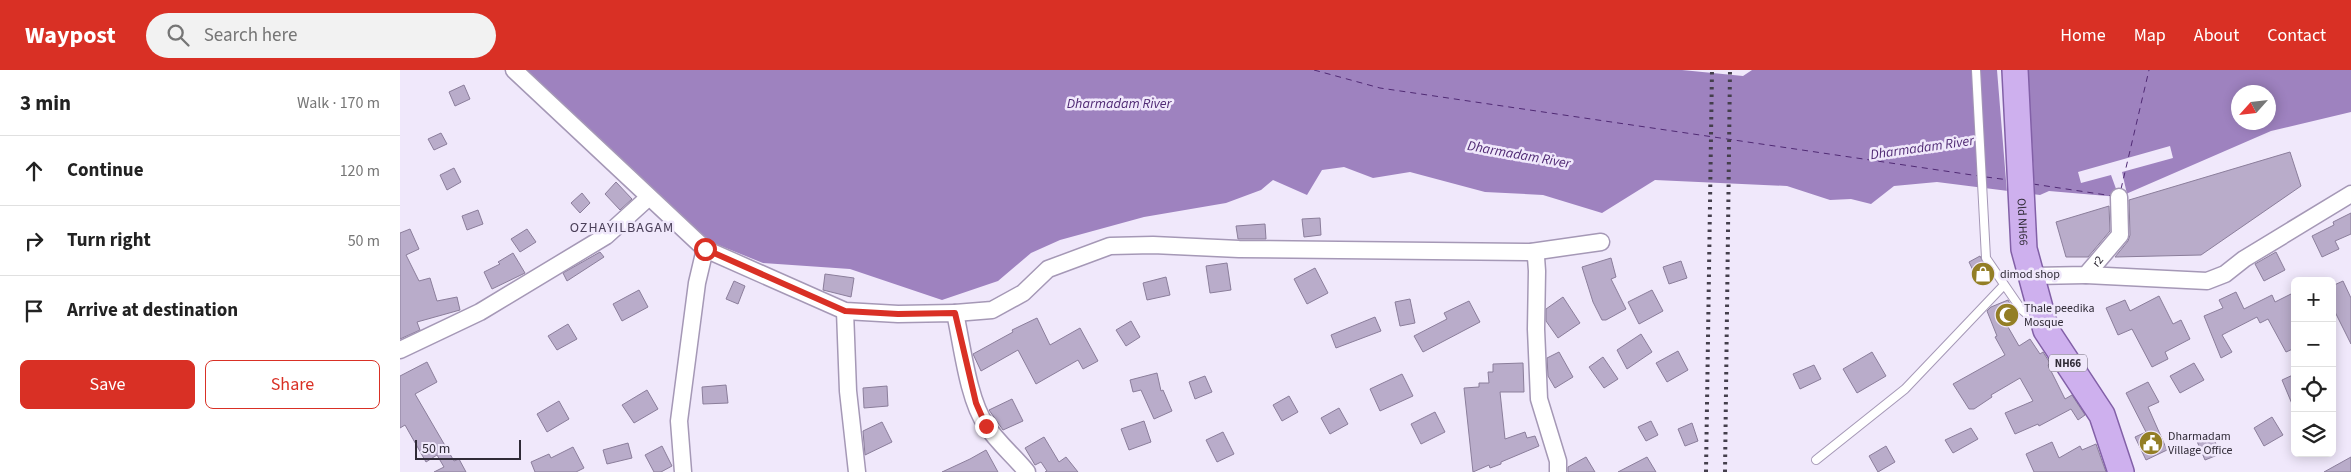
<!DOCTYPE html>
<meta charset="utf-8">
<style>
:root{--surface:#fff;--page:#f2f2f2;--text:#222;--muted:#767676;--line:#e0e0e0;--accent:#d93025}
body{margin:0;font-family:"Source Sans 3",sans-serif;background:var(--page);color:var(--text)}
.controls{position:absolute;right:15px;bottom:15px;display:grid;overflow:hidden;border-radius:8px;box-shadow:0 2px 12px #0003}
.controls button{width:45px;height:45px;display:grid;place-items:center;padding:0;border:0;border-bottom:1px solid var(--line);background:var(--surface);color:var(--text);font:25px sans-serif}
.compass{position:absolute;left:1831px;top:15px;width:45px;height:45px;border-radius:50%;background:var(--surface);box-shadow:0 2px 12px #0003;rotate:243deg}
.scale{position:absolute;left:15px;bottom:12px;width:106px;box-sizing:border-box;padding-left:5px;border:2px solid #302b37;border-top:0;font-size:14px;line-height:18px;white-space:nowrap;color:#302b37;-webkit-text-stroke:4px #f0e8fb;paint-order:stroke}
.stop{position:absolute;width:15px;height:15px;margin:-11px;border:4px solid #d93025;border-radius:50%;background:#fff}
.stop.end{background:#d93025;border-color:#fff;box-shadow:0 1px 5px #0008}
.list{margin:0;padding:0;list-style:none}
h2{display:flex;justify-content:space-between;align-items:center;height:65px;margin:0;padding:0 20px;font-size:21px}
h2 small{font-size:16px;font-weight:400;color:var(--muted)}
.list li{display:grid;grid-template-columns:32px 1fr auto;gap:15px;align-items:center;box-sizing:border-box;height:70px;padding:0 20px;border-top:1px solid var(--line)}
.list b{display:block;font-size:19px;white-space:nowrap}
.list em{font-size:16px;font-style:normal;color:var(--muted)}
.actions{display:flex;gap:10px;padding:15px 20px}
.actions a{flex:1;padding:11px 0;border:1px solid var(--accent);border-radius:8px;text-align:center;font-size:18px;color:var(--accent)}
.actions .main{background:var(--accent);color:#fff}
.icon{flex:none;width:28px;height:28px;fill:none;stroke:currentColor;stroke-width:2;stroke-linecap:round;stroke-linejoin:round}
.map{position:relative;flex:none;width:1951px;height:402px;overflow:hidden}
header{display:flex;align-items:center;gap:30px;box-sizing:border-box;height:70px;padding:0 25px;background:var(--accent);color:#fff}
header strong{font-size:24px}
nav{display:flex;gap:28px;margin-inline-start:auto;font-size:18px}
.search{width:350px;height:45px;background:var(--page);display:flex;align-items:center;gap:12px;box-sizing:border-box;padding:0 18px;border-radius:28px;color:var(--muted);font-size:19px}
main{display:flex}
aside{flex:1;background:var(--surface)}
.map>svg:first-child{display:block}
</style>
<header>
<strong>Waypost</strong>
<div class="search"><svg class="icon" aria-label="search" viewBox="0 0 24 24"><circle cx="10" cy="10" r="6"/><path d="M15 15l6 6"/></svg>Search here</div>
<nav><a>Home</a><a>Map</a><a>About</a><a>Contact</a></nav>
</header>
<main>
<aside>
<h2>3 min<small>Walk · 170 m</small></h2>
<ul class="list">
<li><svg class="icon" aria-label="ahead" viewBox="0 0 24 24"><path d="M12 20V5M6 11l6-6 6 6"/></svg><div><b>Continue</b></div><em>120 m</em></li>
<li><svg class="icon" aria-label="right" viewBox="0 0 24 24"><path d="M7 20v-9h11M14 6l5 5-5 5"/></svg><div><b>Turn right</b></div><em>50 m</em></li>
<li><svg class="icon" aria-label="arrive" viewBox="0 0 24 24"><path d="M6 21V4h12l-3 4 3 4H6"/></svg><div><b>Arrive at destination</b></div></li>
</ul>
<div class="actions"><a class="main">Save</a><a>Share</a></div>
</aside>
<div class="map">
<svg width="1951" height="402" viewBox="0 0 1951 402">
<rect width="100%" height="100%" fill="#f0e8fb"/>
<path fill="#9e82bf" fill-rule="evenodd" d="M121,0H1282L1343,6L1352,0H1951V42L1871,61L1719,127L1649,121L1640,125L1537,112L1494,116L1471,134L1451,129L1430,130L1387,116L1255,110L1202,143L1143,125L1085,122L1010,102L973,108L944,97L922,100L907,125L873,110L861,120L826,133L744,147L660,170L631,183L598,211L542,230L450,199L363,193L301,168ZM1838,22H1868V52H1838Z"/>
<path fill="#f0e8fb" d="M1597,0H1628L1635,127L1607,123Z
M1770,76L1773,88L1722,102L1727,124L1719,127L1711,105L1681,113L1678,102Z"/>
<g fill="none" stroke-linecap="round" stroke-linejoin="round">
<path stroke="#502a74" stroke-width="1" stroke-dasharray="6 5" stroke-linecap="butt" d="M914,0L980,18L1579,106
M1586,107L1609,110
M1633,114L1713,126
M1721,119L1749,0"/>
</g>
<path fill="#b9acca" stroke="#8b7e9b" d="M64,15L70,29L55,36L49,22Z
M41,63L47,74L34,80L28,69Z
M1890,82L1901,116L1801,185L1715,187L1728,171L1730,165L1729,130Z
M54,98L61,112L47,120L40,105Z
M216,112L232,129L220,140L205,124Z
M182,123L190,133L180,143L171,133Z
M1709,136L1710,161L1688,187H1666L1656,152Z
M78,140L83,154L67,160L62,146Z
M1951,143V164L1935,171L1939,179L1922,187L1912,166L1934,155L1933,152Z
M920,148L921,165L904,167L902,149Z
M865,154L866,169H838L836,156Z
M10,159L19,179L6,185L19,211L30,208L37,231L57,227L60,240L17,252L20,260L0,269V163Z
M127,159L136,172L120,182L111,169Z
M200,182L204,187L167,211L163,203Z
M1876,182L1885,200L1864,211L1855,194Z
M113,183L125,203L92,219L84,202L100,194L98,192Z
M1580,186L1592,209L1580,215L1569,192Z
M1211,188L1216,207L1211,209L1226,239L1206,250H1202L1193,232L1182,197Z
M1281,191L1287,208L1269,214L1263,197Z
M827,193L831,220L810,223L806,196Z
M915,198L928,223L907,234L894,209Z
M425,204L454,208L451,227L423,220Z
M766,207L770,225L747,230L743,213Z
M334,211L345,216L338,234L326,229Z
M1943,211L1951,228V274L1932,236V216Z
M239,220L248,237L222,251L213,234Z
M1252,220L1263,241L1239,254L1228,232Z
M1836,222L1844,239L1872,225L1875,232L1895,222V278L1886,282L1868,249L1860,253L1857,247L1822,265L1832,282L1821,288L1804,246L1823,238L1819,230Z
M1759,226L1773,254L1781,250L1790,269L1765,282L1768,289L1752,297L1732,259L1718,265L1706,238L1725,230L1730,241Z
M1163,227L1180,253L1158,268L1146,251V239Z
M1010,229L1015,253L1000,256L995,232Z
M1608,230L1616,246L1604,250L1619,276L1630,269L1640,284L1643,282L1650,293L1648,295L1665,329L1672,325L1685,345L1678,350L1671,339L1639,356L1638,354L1615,364L1605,343L1633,331L1620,308L1591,325L1592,327L1574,339H1569L1553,314L1605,285L1595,267L1597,266L1587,241L1591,237Z
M1069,231L1080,252L1023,282L1014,266L1047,249L1044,243Z
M975,247L981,261L936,278L931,265Z
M637,248L650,275L680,258L698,291L683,299L678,290L636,314L618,280L581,301L573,284L613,262L612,260Z
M731,251L740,267L726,276L716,260Z
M168,254L177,269L157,280L148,266Z
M1241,264L1252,282L1227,299L1217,280Z
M1278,281L1288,300L1267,312L1256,293Z
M1159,282L1173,307L1155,318L1148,306L1147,288Z
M1472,282L1486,306L1457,323L1443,299Z
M1203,287L1218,309L1204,318L1189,297Z
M27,292L37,312L15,324L54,391L59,389L66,402H34L44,397L37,385L26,392L5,355L0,358V306Z
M1123,293L1124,322H1100L1105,369L1125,362L1127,368L1135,366L1139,376L1101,392V394L1090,398L1089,395L1073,402L1064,318L1079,317V313H1089L1088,302H1093V294Z
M1794,293L1804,310L1780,323L1770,306Z
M1414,295L1421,309L1400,319L1393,304Z
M757,303L761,321L763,320L772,341L754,349L741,320L733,322L730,310Z
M1002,304L1013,326L980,341L970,319Z
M1895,304V341L1882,310Z
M805,306L812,322L795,329L789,312Z
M1748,312L1759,332L1748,337L1767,380L1746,390L1735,367L1746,362L1726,323Z
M326,315L328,333L303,334L302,317Z
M487,316L488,336L464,338L463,318Z
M247,320L258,339L234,353L222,335Z
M889,326L898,342L882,351L873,335Z
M612,329L623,351L603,360L589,340Z
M159,331L169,349L147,362L137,344Z
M939,338L948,354L930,364L921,348Z
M1035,342L1045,362L1021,374L1011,354Z
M1872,347L1883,365L1864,376L1854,358Z
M744,351L751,372L729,380L721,359Z
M1251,351L1258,365L1246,371L1238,357Z
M482,352L492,372L465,385L463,361Z
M1292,353L1298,371L1285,376L1278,359Z
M1571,358L1578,369L1553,383L1545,370Z
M823,362L834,384L817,392L806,370Z
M1811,362L1820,384L1805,390L1796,369Z
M644,367L659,392L666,387L678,402H645L647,401L641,392L635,395L625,378Z
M1652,372L1659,388L1680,376L1682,380L1696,374L1706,402H1634L1626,384Z
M228,373L232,388L207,394L203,380Z
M262,376L272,396L261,402H254L245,385Z
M1486,376L1495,392L1478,402L1469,386Z
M173,377L184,398L176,402H135L131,392L149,384L151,388Z
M586,380L598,402H542L570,389Z
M1186,387L1195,402H1168V397Z
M1247,387L1256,402H1218Z
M1951,387V402H1924Z"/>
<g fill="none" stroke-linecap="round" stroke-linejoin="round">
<g stroke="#a598b6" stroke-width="10">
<path id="lane" d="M1576,0L1586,188L1621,239L1636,252
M1416,390L1505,319L1604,215"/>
</g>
<g stroke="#a598b6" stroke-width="19">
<g id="street">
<path d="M114,0L305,179L445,241L498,244L555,243C562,274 568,330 586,355C597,372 614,386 627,402"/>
<path d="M1131,182L1136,187L1137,201L1136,259L1139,329L1158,391V402"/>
<path d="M1686,205L1807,211L1825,204L1844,189L1951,124"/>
<path id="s1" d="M1633,206L1686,205L1720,165L1719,127"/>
<path d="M445,241L448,321L457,402"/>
<path d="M555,243L592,240L623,223L648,199L710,176L753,175L839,179L1131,182L1201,172"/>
<path d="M0,280L80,242L206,166L249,127"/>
<path d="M283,402L279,351L297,213L305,179"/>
</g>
</g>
<g stroke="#8260a7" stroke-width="28">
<g id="primary">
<path id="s2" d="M1615,0L1624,179L1646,260L1702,345L1721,402"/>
</g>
</g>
<use href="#lane" stroke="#fff" stroke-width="8"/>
<use href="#street" stroke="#fff" stroke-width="16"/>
<use href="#primary" stroke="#ceb0ee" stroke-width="25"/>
<path stroke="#433e4b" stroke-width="4" stroke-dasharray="2.5 5" stroke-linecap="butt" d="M1306,402L1312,0
M1325,402L1330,0"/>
</g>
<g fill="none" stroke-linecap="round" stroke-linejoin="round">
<path stroke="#d93025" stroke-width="6" d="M305,179L445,241L498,244L555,243L576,333L586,356"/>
</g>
<defs>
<g id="shop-disc" transform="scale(1.25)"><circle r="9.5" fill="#937e25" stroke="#f0e8fb"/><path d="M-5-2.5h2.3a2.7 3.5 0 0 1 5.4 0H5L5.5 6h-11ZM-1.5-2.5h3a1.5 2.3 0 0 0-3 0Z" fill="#fff"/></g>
<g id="mosque-disc" transform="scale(1.25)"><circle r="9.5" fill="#937e25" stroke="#f0e8fb"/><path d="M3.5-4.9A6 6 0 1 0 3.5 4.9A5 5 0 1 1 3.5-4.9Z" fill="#fff"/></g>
<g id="civic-disc" transform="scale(1.25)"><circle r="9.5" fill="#937e25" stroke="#f0e8fb"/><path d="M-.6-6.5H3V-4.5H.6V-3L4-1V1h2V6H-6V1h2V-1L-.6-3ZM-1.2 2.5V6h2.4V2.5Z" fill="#fff"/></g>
</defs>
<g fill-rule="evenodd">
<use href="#shop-disc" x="1583" y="204"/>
<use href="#mosque-disc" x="1607" y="245"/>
<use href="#civic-disc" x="1751" y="373"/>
</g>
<g text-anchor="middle" stroke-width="5" stroke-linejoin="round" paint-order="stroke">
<rect fill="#f0e8fb" stroke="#6a6472" stroke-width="1" x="1649" y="284.5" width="38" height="17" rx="4"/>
<g font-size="11" font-weight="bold" fill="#302b37">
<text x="1668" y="297">NH66</text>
</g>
<g font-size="12" fill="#302b37" stroke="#f0e8fb">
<text dy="4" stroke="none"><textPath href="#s2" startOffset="152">Old NH66</textPath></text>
<text dy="4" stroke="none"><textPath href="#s1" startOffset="71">r2</textPath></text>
</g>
<g font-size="12" fill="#302b37" stroke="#f0e8fb" text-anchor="start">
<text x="1600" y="208">dimod shop</text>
<text x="1624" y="242">Thale peedika<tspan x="1624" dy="14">Mosque</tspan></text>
<text x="1768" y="370">Dharmadam<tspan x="1768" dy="14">Village Office</tspan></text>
</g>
<g font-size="14" font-style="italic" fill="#502a74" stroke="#f0e8fb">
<text x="719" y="38">Dharmadam River</text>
<text transform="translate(1522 77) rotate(-8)" y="5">Dharmadam River</text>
<text transform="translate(1119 84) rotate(10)" y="5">Dharmadam River</text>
</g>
<g font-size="14" letter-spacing="1" fill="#4a3f58" stroke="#f0e8fb">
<text x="222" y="162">OZHAYILBAGAM</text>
</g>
</g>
</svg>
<div class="controls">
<button>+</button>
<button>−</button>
<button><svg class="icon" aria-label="locate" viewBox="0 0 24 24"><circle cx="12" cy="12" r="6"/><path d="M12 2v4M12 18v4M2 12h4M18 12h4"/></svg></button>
<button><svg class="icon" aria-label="layers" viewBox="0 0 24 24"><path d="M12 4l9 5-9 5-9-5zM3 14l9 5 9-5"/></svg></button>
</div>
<svg class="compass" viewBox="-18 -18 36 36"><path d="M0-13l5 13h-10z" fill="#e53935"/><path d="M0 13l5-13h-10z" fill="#767676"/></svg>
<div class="scale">50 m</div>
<div class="stop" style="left:305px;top:179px"></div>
<div class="stop end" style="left:586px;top:356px"></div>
</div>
</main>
